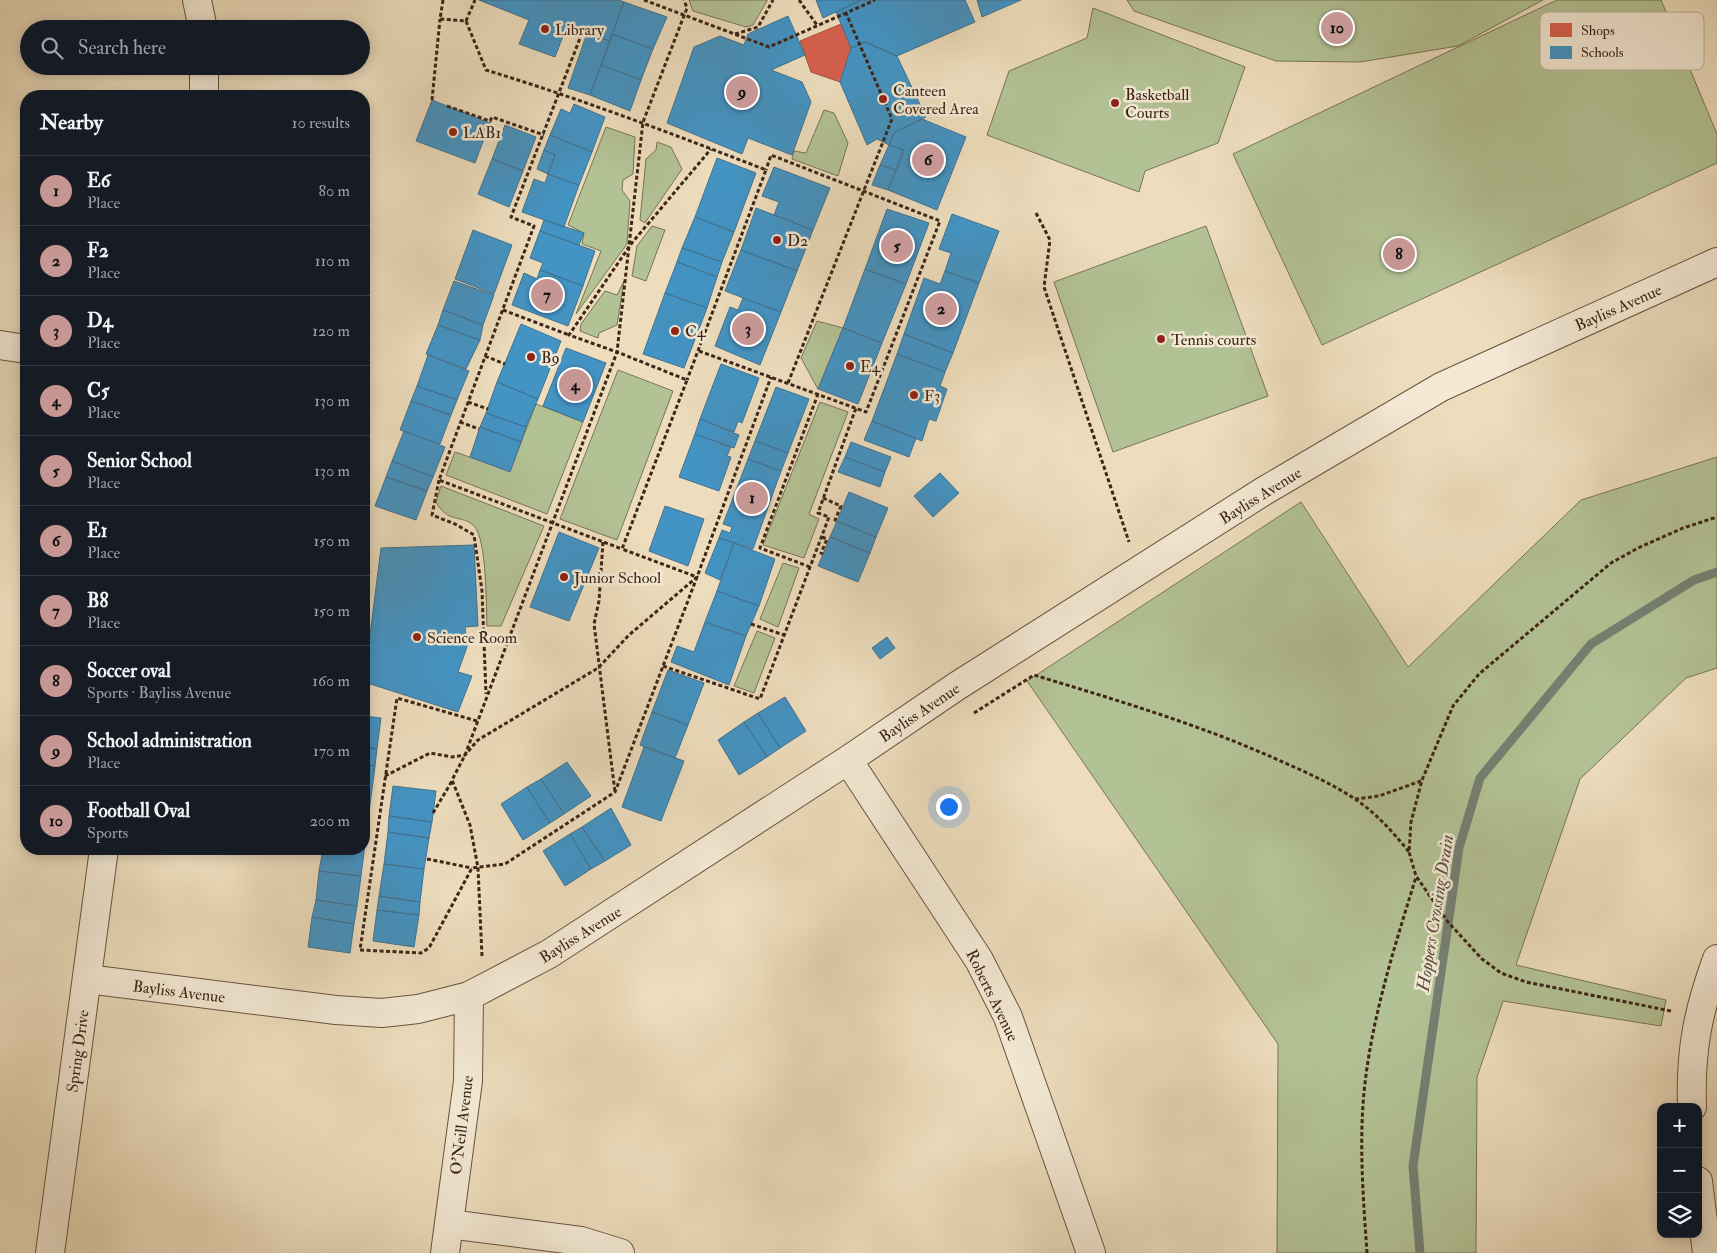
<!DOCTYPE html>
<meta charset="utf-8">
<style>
:root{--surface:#171b24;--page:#20242c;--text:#f1f3f6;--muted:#9ea1a6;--line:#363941;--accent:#c59692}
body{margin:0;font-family:"IM FELL Double Pica",serif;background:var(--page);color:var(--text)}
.controls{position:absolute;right:15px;bottom:15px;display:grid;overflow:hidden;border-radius:10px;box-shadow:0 2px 12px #0003}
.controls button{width:45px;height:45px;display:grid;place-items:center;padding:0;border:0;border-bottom:1px solid var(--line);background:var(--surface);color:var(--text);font:25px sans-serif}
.you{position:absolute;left:948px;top:806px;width:18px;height:18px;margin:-12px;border:4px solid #fff;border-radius:50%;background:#1a73e8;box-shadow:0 0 0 8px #1a73e833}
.badge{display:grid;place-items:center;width:32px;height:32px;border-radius:50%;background:var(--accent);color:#111;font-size:16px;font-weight:700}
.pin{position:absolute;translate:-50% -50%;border:2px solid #fff;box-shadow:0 1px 5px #0006}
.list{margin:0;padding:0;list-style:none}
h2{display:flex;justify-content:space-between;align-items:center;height:65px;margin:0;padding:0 20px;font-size:21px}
h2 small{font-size:16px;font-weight:400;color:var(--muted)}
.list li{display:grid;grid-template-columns:32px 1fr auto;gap:15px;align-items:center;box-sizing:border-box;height:70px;padding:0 20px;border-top:1px solid var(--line)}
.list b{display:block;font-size:19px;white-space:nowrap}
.list p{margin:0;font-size:16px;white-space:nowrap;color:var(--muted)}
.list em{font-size:16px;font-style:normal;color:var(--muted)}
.icon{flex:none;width:28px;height:28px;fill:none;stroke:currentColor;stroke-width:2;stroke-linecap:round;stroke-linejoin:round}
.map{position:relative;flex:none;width:1717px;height:1253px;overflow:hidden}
.search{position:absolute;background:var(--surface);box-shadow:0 2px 12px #0003;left:20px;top:20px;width:350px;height:55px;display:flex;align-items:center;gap:12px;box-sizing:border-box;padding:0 18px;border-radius:28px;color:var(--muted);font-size:19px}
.panel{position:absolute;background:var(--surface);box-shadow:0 2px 12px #0003;left:20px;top:90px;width:350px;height:765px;border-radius:20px}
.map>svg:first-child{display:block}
</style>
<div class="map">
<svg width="1717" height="1253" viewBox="0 0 1717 1253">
<rect width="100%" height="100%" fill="#edddbd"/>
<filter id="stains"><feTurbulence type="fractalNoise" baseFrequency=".004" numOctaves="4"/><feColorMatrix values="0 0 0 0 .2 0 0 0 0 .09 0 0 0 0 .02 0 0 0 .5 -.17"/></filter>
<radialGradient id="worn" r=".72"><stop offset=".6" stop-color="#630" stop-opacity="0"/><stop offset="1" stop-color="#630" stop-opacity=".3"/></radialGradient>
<path fill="#b3c295" stroke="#787456" d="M689,0H767V1L753,25L746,27L693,11Z
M1127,0H1543L1458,46L1360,62L1276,61L1134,11Z
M1557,0H1661L1717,134V163L1322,345L1233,154Z
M1093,8L1245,67L1218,143L1145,171L1139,192L987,135L1009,71L1087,38Z
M824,110L834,113L848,143L838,176L792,159L794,151L806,153Z
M606,127L635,137L633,174L623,180L622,190L630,201L627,244L576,314L601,251L582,244L584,233L568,225Z
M657,142L671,147L682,169L645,223L640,220L646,159L656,150Z
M652,226L665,230L646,281L632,276L637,246Z
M1206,226L1268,396L1113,452L1054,282Z
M624,281L617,325L599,333L598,338L580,331L581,324L605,291L617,295Z
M817,321L843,328L818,389L801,358Z
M618,370L673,391L617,540L560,519Z
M820,402L848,412L809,514L819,519L804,558L763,545Z
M536,404L583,422L547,514L446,475L455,452L510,471Z
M1717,457V668L1686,678L1580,779L1516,965L1666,1000L1661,1026L1503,1001L1477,1077L1476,1253H1277L1278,1044L1027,681L1301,502L1408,667L1581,500Z
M441,486L544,526L501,626H487C486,605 487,539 474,526C462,514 448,524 436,502Z
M783,563L799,568L778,627L760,619Z
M757,631L775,638L754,693L734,686Z"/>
<path fill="#d6604d" stroke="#a84e3d" d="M841,24L851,48L840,82L811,72L800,41Z"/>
<path fill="#4393c3" stroke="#42728f" d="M479,0H619L624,2L610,41L567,26L555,57L519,44L529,20Z
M816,0H861L823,18Z
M861,0H965L975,22L897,56L865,42L851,48L836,12Z
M977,0H1021L982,17Z
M624,2L667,17L653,49L612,34Z
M788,16L805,55L771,70L802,82L811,102L792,155L748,138L742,154L667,123L694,47L720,36L744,45L748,34Z
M587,33L610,41L590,95L568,88Z
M612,34L653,49L641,80L601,65Z
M865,42L897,56L926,117L895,132L889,145L877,139L867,145L840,82L851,48Z
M601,65L641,80L630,111L590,95Z
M432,100L490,123L475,163L416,141Z
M574,104L605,117L592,152L550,135L561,109L570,113Z
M922,119L966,137L937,210L888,190L904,150L889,145L895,132Z
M505,125L536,137L523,171L492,159Z
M550,135L592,152L579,185L548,174L555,155L544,150Z
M889,145L904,150L896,170L880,165Z
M544,150L555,155L548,174L537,169Z
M717,158L756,173L734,232L695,217Z
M492,159L523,171L509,207L478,194Z
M880,165L896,170L888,190L872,185Z
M774,167L830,188L813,230L774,215L779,202L762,196Z
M548,174L579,185L564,227L522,212L534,179L545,183Z
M756,208L813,230L797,271L741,250Z
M887,209L929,223L906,284L865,269Z
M952,214L999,231L979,283L945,271L951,253L939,249Z
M695,217L734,232L722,262L682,248Z
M544,220L584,233L579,245L540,231Z
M473,230L512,245L494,294L455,279Z
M540,231L595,251L583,286L540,270L543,263L530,258Z
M682,248L722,262L717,277L677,262Z
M741,250L797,271L781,312L725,291Z
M677,262L717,277L707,308L665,293Z
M865,269L906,284L882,343L843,328Z
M540,270L583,286L568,326L512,305L524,273L537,279Z
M945,271L979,283L953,353L904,334L924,278L940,284Z
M454,281L494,295L483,325L443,310Z
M665,293L707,308L684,368L643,354Z
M743,298L781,312L760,365L715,346L730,307L738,310Z
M443,310L483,325L480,340L438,325Z
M521,324L561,341L538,399L497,382Z
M438,325L480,340L466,369L426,354Z
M843,328L882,343L858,404L818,389Z
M904,334L953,353L945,372L897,354Z
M566,348L606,363L583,422L543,406Z
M897,354L945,372L940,386L947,389L936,421L929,419L922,441L872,421Z
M428,355L469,371L457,400L417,386Z
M721,364L759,378L742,423L738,421L734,432L700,419Z
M497,382L538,399L526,427L486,413Z
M417,386L457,400L451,415L411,401Z
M776,387L809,399L788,453L755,441Z
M411,401L451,415L440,444L400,430Z
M486,413L526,427L521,442L480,427Z
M700,419L739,435L734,448L695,434Z
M872,421L916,438L909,457L864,440Z
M480,427L521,442L510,472L470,457Z
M404,431L445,447L433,477L392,461Z
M695,434L731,447L727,456L731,457L719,491L679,477Z
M755,441L788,453L781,471L748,459Z
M851,442L891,457L885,472L845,457Z
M845,457L885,472L880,487L838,472Z
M748,459L781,471L753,549L719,538L722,530L730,533L732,527L723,524Z
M392,461L433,477L427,491L386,477Z
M940,473L959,493L933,517L914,496Z
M386,477L427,491L416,520L375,506Z
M849,492L888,508L876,537L837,521Z
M665,506L704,519L688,566L649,551Z
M837,521L876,537L870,553L830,537Z
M559,532L599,548L569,621L530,607Z
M830,537L870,553L858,582L818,566Z
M719,538L734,543L720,580L705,573Z
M734,543L775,559L759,606L717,591Z
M474,545L478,626L465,627L467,647L458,672L472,676L458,712L364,682L381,548Z
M717,591L759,606L746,636L705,622Z
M705,622L746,636L729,685L671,662L677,646L694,652Z
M887,637L895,648L880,659L872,648Z
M668,670L704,683L688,725L652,712Z
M785,697L806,731L780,748L758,713Z
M652,712L688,725L675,758L640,745Z
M758,713L780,748L767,757L744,722Z
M364,716L381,718L377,749L364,747Z
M744,722L767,757L739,775L718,740Z
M364,747L377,749L375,766L364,764Z
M644,747L684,761L661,821L622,807Z
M567,762L591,796L564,814L541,779Z
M364,764L375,766L371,797L364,796Z
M541,779L564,814L550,823L527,787Z
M393,786L436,791L432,822L389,816Z
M527,787L550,823L523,840L501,804Z
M364,796L371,797L367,828H364Z
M611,808L631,845L605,861L582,827Z
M389,816L432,822L429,838L388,832Z
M582,827L605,861L591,869L570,834Z
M388,832L429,838L424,869L384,864Z
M570,834L591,869L565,886L543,851Z
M364,844H365L361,876L319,871L323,849H364Z
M384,864L424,869L420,902L379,896Z
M319,871L361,876L357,906L316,900Z
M379,896L420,902L419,915L377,910Z
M316,900L357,906L354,924L312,917Z
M377,910L419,915L414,947L373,941Z
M312,917L354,924L350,953L308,947Z"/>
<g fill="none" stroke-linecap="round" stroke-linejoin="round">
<path stroke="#758073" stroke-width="9" d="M1420,1253L1413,1166L1459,848L1480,778L1591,644L1694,580L1717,572"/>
<g stroke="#6a5340" stroke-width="30">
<path id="minor" d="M197,0L203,29
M204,66V96
M0,345L26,349
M848,760L979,960L1008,1017L1091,1253
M87,979L336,1010L382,1013L418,1009L469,996L549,954L848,760L957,686L1264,491L1441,387L1717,262
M1692,1107C1690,1051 1698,1011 1717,959
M1698,1181L1707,1253
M449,1224L581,1241L620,1253
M50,1253L104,849
M445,1253L468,1081L469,996"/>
</g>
<path stroke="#3e2517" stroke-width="3" stroke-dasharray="4 2.5" stroke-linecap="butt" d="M443,0L440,19L466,21L486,70C581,99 673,134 766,170L687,380
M644,0L769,47L846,13
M799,0L817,25
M466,21L475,0
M582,33L511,217L534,226L439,480L622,549
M735,34L758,27L773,0
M432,100L440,19
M447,106L490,121L492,117L544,135
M1036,213L1050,240L1044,287L1129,542
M503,310L569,335
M699,351L866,412L940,221L771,155L766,170
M485,356L505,364
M788,383L892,119L846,13L875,0
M468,402L488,409
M460,422L479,429
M439,480L432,515L455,524L474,535L482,591L486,694
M823,498L841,506L835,520L837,521
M822,537L827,539L821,553L823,554
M603,542L599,601L594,624L615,792
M810,567L760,548L818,394
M751,624L784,635
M663,666L760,699L829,517L818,513L856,408
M974,713L1034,675C1113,699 1191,722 1267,755C1296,768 1328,781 1355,799C1376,813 1393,832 1409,852
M477,721L397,698L360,950L421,953L429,948L472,868L505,864L615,792L697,577L622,549L687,380L617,352L643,122L687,8L684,0
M385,776L430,753L452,757L465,755L478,740L598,668L629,635L697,577L771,377
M1355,799L1379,796L1421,781
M433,813L452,781
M427,859L472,868
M482,956L478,868L470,825L452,780L465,755L617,352L569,335L631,244L711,149
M1671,1011L1526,982L1501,973L1482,959L1448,922L1416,876L1409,852L1411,822L1422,780L1453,706L1479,674L1611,563L1638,548L1683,528L1717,517
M1367,1253C1363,1194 1358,1134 1366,1075C1375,1007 1396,942 1416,877"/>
<use href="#minor" stroke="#f3e9d4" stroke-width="28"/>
</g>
<g fill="#8f2418" stroke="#f3e9d4" stroke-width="2">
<circle cx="545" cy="29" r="5"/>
<circle cx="883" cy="99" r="5"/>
<circle cx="1115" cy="103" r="5"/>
<circle cx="453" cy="132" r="5"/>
<circle cx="777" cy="240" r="5"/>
<circle cx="675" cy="331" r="5"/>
<circle cx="1161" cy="339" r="5"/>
<circle cx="531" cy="357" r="5"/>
<circle cx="850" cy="366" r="5"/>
<circle cx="914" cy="395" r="5"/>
<circle cx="564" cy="577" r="5"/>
<circle cx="417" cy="637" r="5"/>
</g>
<g text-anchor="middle" stroke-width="5" stroke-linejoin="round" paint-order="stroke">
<g font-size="16" fill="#3e2517" stroke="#f3e9d4" text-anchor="start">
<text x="555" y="35">Library</text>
<text x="893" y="96">Canteen<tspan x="893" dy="18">Covered Area</tspan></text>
<text x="1125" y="100">Basketball<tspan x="1125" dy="18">Courts</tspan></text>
<text x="463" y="138">LAB1</text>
<text x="787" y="246">D2</text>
<text x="685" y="337">C4</text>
<text x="1171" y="345">Tennis courts</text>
<text x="541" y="363">B9</text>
<text x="860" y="372">E4</text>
<text x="924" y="401">F3</text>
<text x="574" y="583">Junior School</text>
<text x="427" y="643">Science Room</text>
</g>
<g font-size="16" fill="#3e2517" stroke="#f3e9d4">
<text transform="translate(1618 307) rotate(-24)" y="6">Bayliss Avenue</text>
<text transform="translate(1260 495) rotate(-32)" y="6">Bayliss Avenue</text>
<text transform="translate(919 712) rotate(-34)" y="6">Bayliss Avenue</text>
<text transform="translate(580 934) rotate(-32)" y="6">Bayliss Avenue</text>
<text transform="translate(179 991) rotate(7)" y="6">Bayliss Avenue</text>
<text transform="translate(993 995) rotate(64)" y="6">Roberts Avenue</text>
<text transform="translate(77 1051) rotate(-82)" y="6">Spring Drive</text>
<text transform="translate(461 1125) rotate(-83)" y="6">O'Neill Avenue</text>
</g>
<g font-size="18" font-style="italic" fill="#554b3d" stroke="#f3e9d4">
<text transform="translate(1435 913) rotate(-81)" y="6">Hoppers Crossing Drain</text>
</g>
</g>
<rect x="1540" y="12" width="164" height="58" rx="8" fill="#f3e9d4" stroke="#bdae9b" stroke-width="1"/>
<rect x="1550" y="23" width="22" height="14" fill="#d6604d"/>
<rect x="1550" y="46" width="22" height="13" fill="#4393c3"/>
<g font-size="14" fill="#3e2517">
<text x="1581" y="35">Shops</text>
<text x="1581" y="57">Schools</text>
</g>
<rect width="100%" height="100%" filter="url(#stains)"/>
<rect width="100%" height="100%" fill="url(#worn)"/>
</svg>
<div class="controls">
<button>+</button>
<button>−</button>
<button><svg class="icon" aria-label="layers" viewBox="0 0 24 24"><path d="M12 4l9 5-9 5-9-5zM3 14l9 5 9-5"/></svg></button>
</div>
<div class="you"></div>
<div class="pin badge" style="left:752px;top:498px">1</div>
<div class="pin badge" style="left:941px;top:309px">2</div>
<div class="pin badge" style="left:748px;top:329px">3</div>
<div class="pin badge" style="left:575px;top:385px">4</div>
<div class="pin badge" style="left:897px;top:246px">5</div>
<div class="pin badge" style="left:928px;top:160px">6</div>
<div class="pin badge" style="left:547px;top:295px">7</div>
<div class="pin badge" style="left:1399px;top:254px">8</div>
<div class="pin badge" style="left:742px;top:92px">9</div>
<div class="pin badge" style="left:1337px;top:28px">10</div>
<div class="search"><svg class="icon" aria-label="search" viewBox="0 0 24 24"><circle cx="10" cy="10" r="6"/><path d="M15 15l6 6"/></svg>Search here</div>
<section class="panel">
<h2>Nearby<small>10 results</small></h2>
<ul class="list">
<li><span class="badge">1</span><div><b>E6</b><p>Place</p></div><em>80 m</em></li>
<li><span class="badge">2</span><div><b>F2</b><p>Place</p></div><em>110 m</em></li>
<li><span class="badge">3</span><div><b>D4</b><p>Place</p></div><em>120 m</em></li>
<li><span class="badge">4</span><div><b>C5</b><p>Place</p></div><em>130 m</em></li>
<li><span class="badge">5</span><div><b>Senior School</b><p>Place</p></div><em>130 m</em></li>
<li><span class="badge">6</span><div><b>E1</b><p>Place</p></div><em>150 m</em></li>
<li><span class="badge">7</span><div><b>B8</b><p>Place</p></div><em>150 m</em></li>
<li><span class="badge">8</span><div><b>Soccer oval</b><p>Sports · Bayliss Avenue</p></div><em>160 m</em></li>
<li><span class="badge">9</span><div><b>School administration</b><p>Place</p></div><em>170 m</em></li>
<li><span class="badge">10</span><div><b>Football Oval</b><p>Sports</p></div><em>200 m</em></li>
</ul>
</section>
</div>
